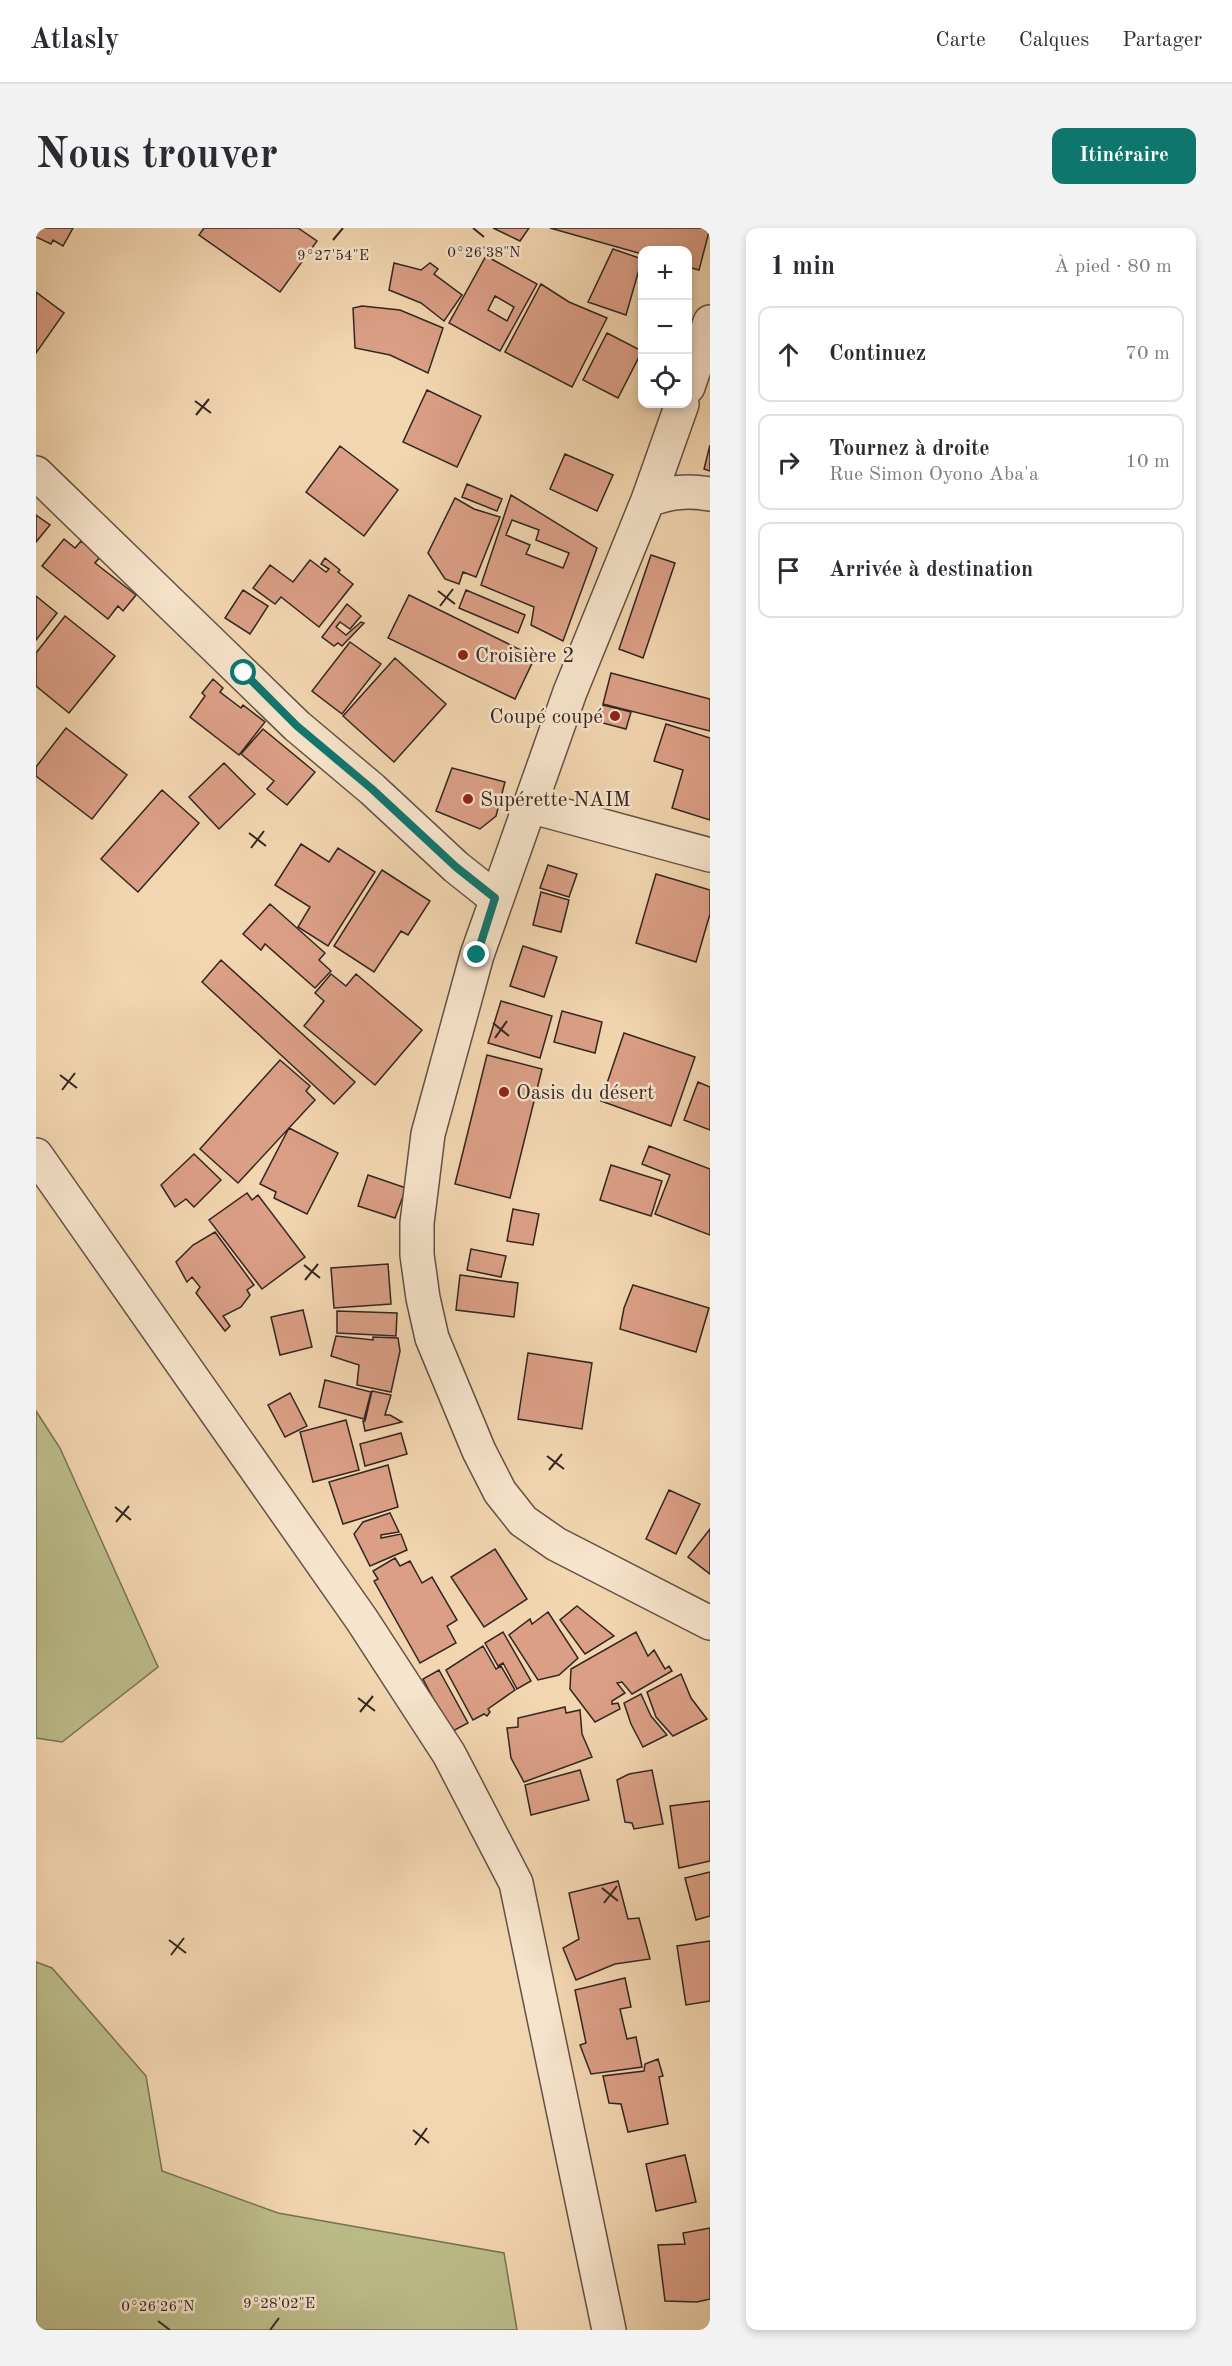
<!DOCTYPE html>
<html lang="fr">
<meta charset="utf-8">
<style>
:root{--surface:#fff;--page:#f2f2f3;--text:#2b2b33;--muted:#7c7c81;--line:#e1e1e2;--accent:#0f766e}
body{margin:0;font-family:"Old Standard TT",serif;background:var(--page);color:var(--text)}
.controls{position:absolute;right:18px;top:18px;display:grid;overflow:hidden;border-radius:12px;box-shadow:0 3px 9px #0003}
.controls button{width:54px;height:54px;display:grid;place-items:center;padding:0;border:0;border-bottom:2px solid var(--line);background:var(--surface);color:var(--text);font:30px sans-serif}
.stop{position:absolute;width:18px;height:18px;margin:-14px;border:4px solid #0f766e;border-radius:50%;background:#fff}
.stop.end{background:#0f766e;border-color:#fff;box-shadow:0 2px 6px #0008}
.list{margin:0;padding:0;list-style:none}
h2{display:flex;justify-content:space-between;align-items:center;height:78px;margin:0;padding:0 24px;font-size:26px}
h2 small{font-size:20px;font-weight:400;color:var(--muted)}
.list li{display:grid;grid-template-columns:39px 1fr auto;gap:18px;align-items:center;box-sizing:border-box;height:96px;margin:0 12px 12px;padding:0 12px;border:2px solid var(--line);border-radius:12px}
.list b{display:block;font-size:22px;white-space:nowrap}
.list p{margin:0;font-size:20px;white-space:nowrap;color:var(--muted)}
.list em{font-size:20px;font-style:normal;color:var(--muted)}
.icon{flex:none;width:33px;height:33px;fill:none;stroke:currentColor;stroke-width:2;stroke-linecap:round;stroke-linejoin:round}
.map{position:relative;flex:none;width:674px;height:2102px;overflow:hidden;border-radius:12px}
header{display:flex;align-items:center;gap:36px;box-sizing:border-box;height:84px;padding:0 30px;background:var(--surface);border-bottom:2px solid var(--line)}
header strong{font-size:28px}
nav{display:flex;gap:33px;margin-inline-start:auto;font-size:21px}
.intro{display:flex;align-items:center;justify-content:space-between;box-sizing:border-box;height:144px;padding:0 36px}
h1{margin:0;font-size:42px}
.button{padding:15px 27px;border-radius:12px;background:var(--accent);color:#fff;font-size:21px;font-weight:700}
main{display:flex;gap:36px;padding:0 36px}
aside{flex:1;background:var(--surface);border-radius:12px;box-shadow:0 3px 9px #0003}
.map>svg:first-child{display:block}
</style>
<header>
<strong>Atlasly</strong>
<nav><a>Carte</a><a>Calques</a><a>Partager</a></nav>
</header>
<div class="intro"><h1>Nous trouver</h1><a class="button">Itinéraire</a></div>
<main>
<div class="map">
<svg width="674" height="2102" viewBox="0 0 674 2102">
<rect width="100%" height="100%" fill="#f2d6b0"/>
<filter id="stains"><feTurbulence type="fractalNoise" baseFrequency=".00333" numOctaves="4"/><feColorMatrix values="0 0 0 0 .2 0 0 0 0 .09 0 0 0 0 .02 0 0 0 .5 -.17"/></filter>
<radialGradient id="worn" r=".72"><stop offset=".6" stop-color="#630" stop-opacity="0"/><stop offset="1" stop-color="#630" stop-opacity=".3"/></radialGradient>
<path fill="#bcbd8a" stroke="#787256" stroke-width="1.5" d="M0,1183L24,1220L122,1439L26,1514L0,1510Z
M0,1734L16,1740L110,1848L126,1943L242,1985L468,2025L481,2102H0Z"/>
<path fill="#db9f86" stroke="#332621" stroke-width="1.5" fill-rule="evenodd" d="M0,0H37L27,18L17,12L15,16L0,9Z
M168,0H262L281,13L244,64L163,7Z
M457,0H493L484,13Z
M514,0H674L663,42L652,39V22H606V26Z
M577,21L606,31L590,87L552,74Z
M450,28L501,56L464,123L413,95ZM459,68L478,79L471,93L452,82Z
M358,35L385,42L394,35L402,41L398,46L426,67L408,93L385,75L353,62Z
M505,56L533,74L571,90L536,159L469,124Z
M0,64L28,85L0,125Z
M326,78L364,82L407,100L392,145L354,127L319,120L317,80Z
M571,105L606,123L582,170L547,152Z
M391,162L445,188L421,239L367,214Z
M674,217V243L668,241Z
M304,218L362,262L328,308L270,264Z
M529,226L577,247L561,283L514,261Z
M431,256L466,271L461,283L426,269Z
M475,267L561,320L527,413L495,397L498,379L445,357ZM476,292L503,302L500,312L533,325L527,340L490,326L494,317L470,307Z
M419,270L438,281L464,289L440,349L427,344L423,356L409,351L392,325Z
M0,287L14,297L0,314Z
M28,311L39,320L45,313L64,329L59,335L100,367L87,383L82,378L72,391L6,338Z
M615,327L639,335L607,430L583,421Z
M289,330L304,342L302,344L317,356L283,399L245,369L239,376L217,360L234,337L257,354L274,332L290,344L293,341L285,336Z
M207,362L232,378L214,406L189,390Z
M430,362L489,387L482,405L423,380Z
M373,367L499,429L479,471L352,410Z
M0,368L21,385L0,412Z
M311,376L325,388L314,401L304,394L300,399L310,407L325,394L328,395L306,418L302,415L298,418L286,409Z
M29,388L79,428L33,485L0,458V425Z
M314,414L345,436L306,486L276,463Z
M359,430L410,476L358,534L307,488Z
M575,445L674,471V503L567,476Z
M177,451L187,460L184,464L205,480L207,477L229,494L203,527L154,489L169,468L166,465Z
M567,477L595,484L590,501L563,494Z
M630,496L674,510V592L636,580L647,542L618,533Z
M30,500L91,547L56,591L0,548V539Z
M227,501L279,544L251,577L231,561L238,553L205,526Z
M188,535L219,566L183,601L153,569Z
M416,540L469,554L460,588L444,601L400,583Z
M126,562L163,595L102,664L65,631Z
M265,616L293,634L302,620L339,644L292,718L262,699L274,679L239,657Z
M512,637L541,646L533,669L504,660Z
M346,642L394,673L372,707L365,703L338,744L298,718Z
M620,646L674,662V686L660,734L600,715Z
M505,664L533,672L525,704L497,697Z
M234,676L289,725L283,732L295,743L279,760L229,716L225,722L207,706Z
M487,718L521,729L508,769L474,758Z
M185,732L319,854L298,876L166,754Z
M295,746L310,758L320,746L386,802L339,857L268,798L288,773L279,765Z
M465,773L516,788L504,830L452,815Z
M526,783L566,794L559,825L518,814Z
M588,805L659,829L635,898L565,873Z
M451,827L506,841L474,970L419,956Z
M244,832L274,858L270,863L279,872L202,955L164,921Z
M662,854L674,859V902L648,892Z
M253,900L302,925L271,986L238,970L240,964L224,956Z
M613,918L674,941V1007L619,986L634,947L606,936Z
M158,926L185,952L158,979L150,971L139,979L125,957Z
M575,937L626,953L615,988L564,972Z
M332,947L370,960L359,990L322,978Z
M211,965L216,972L222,967L269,1029L226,1061L173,992Z
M477,981L503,986L497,1017L471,1013Z
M179,1004L218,1057L211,1062L214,1067L205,1079L187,1088L194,1098L189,1103L160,1065L164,1059L156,1049L151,1054L140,1034L157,1017Z
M435,1021L470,1028L465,1049L431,1042Z
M352,1036L355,1076L298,1080L295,1040Z
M424,1047L482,1055L478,1089L420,1082Z
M597,1057L673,1080L660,1124L584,1101L588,1080Z
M267,1082L276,1119L244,1127L235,1089Z
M301,1083L361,1085L360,1108L301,1105Z
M300,1108L337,1112V1109L362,1110L364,1123L355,1164L321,1157L323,1137L295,1128Z
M492,1125L556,1135L546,1201L482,1191Z
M289,1152L335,1164L328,1191L283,1179Z
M336,1163L355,1167L349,1187H354L366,1194L329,1203L327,1193H329Z
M254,1165L271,1198L249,1209L232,1177Z
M310,1192L323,1242L277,1254L264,1204Z
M365,1205L371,1226L329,1238L324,1216Z
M352,1237L362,1279L307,1296L293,1254Z
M633,1262L664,1276L640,1326L610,1311Z
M354,1285L363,1304L345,1307V1310L365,1306L371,1322L334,1338L318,1306L327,1294Z
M674,1301V1346L652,1329Z
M459,1321L491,1371L448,1399L415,1349Z
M359,1330L364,1338L374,1333L386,1355L396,1349L421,1392L411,1398L420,1415L384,1435L338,1353L342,1351L337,1343Z
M541,1378L578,1408L549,1426L524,1392Z
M512,1384L542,1430L523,1447L502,1452L473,1407L494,1391L496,1396Z
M467,1404L495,1453L481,1461L467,1435L462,1438L449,1415Z
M600,1404L612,1428L618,1422L629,1441L633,1438L636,1443L596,1466L586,1454L581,1455L589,1465L576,1473V1476L582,1475L584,1481L559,1494L534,1461L535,1441Z
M447,1418L460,1441L465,1438L479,1462L452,1481L454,1484L451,1488L448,1486L437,1492L410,1442Z
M403,1442L432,1495L415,1504L387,1451Z
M645,1446L655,1470L671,1491L637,1508L620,1489L611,1464Z
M605,1466L615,1488L631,1507L607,1519L595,1496L588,1475Z
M529,1479L530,1485L544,1482L546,1506L556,1529L488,1554L475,1530L471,1500L482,1499V1490Z
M544,1542L553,1572L495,1587L489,1557Z
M616,1542L627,1596L598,1601L596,1595L589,1594L581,1552L593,1546Z
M674,1573V1633L643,1640L634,1578Z
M674,1644V1688L660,1692L649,1650Z
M582,1653L592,1691L603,1690L614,1731L579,1736L540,1752L527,1720L543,1711L533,1665Z
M674,1713V1773L650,1777L641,1718Z
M589,1750L595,1779L584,1781L591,1811L600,1809L606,1839L555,1846L544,1817L550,1815L539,1762Z
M622,1831L627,1848L623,1849L632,1896L592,1904L585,1876L573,1875L567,1848L608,1843L609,1836Z
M649,1927L660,1974L620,1983L610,1936Z
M674,2000V2071L661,2074L629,2073L622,2017L649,2016L647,2005Z"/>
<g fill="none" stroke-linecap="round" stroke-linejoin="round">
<g stroke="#635245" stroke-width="36">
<path id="minor" d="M652,159L674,94
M646,176L612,272L534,464L441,727L392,906L381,995V1027L387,1070L396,1110L443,1223L464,1264L487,1293L520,1316L674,1395
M0,245L261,498L336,561L420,639L459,670
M612,272C634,264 651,262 674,266
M493,578L674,627
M0,927L326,1392L413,1526L480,1655L573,2102"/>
</g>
<use href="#minor" stroke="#f7e4cc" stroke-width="33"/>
</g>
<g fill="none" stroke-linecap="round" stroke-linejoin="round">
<path stroke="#0f766e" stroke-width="8" d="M208,445L261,498L336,561L420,639L459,670L441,727"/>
</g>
<path fill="none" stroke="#332621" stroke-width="2" d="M437,0L448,9M297,12L307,0M159,173L175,185M160,187L173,171M402,363L419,376M404,378L417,361M213,605L230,618M215,620L228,603M457,795L473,808M459,810L471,793M24,847L41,860M26,862L39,845M268,1037L284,1050M269,1052L282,1036M511,1228L528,1241M513,1242L526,1226M79,1279L95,1292M80,1294L93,1278M322,1470L339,1483M324,1484L337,1468M566,1660L582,1673M568,1675L581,1658M133,1712L150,1725M135,1727L148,1710M377,1902L393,1915M379,1917L391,1900M122,2093L134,2102M234,2102L243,2090"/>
<g fill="#8f2418" stroke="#f7e4cc" stroke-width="2">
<circle cx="427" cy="427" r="6"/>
<circle cx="579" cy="488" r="6"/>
<circle cx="432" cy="571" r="6"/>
<circle cx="468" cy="864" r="6"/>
</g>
<g text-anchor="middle" stroke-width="5" stroke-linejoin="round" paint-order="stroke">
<g font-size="21" fill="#332621" stroke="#f7e4cc" text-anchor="start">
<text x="439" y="434">Croisière 2</text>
<text x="567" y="495" text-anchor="end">Coupé coupé</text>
<text x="444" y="578">Supérette NAIM</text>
<text x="480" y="871">Oasis du désert</text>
</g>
</g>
<g font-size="15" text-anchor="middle" fill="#332621" stroke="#f7e4cc" stroke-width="5" stroke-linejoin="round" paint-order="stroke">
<text x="448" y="29">0°26'38"N</text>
<text x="297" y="32">9°27'54"E</text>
<text x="243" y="2080">9°28'02"E</text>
<text x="122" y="2083">0°26'26"N</text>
</g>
<rect width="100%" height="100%" filter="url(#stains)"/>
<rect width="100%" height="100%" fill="url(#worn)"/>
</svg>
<div class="controls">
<button>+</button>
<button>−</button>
<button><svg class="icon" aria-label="locate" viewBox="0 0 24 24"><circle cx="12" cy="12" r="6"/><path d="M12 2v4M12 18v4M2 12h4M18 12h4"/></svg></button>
</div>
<div class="stop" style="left:208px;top:445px"></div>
<div class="stop end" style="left:441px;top:727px"></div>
</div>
<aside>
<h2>1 min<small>À pied · 80 m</small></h2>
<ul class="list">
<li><svg class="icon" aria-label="ahead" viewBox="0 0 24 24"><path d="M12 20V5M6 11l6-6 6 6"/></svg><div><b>Continuez</b></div><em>70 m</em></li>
<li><svg class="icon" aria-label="right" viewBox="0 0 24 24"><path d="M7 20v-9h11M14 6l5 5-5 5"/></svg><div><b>Tournez à droite</b><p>Rue Simon Oyono Aba'a</p></div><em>10 m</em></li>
<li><svg class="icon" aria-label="arrive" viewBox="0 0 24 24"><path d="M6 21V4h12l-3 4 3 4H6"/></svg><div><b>Arrivée à destination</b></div></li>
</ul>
</aside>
</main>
